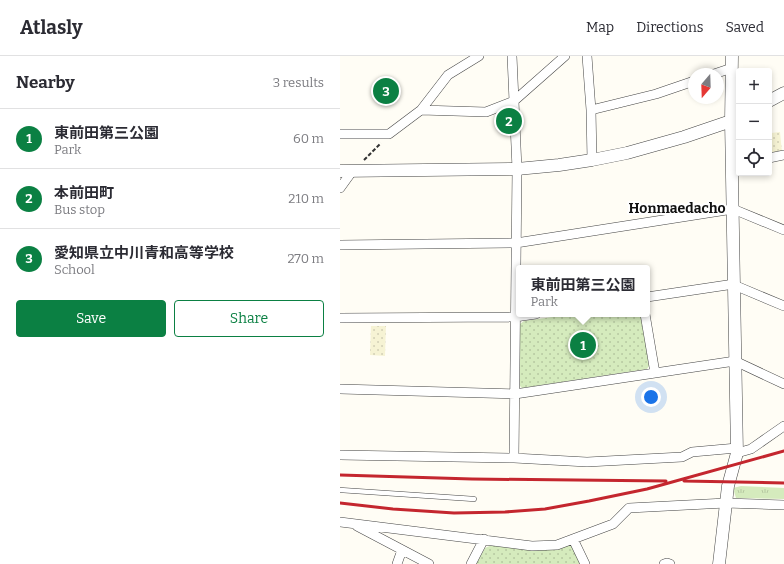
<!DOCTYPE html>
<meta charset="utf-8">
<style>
:root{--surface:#fff;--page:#f2f2f3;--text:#2b2b33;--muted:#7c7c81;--line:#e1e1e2;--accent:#0b8043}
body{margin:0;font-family:Bitter,"Noto Sans JP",serif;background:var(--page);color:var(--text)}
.controls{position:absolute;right:12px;top:12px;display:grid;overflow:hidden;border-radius:4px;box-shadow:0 2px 6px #0003}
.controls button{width:36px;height:36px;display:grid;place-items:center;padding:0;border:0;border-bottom:1px solid var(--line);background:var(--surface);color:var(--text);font:20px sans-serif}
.compass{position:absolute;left:348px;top:12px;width:36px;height:36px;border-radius:50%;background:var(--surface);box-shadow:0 2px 6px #0003;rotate:199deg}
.you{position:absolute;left:311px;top:341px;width:14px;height:14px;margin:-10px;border:3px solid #fff;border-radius:50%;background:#1a73e8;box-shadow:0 0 0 6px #1a73e833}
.badge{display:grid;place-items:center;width:26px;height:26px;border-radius:50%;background:var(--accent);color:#fff;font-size:13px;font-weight:700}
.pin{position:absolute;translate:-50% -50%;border:2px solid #fff;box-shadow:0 1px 4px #0006}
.popup{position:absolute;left:176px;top:209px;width:134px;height:52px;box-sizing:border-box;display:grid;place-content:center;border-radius:4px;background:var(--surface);filter:drop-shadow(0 1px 3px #0005);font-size:13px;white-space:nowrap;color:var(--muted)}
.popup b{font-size:15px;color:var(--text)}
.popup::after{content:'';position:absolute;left:50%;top:100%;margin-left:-8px;border:8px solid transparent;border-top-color:var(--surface)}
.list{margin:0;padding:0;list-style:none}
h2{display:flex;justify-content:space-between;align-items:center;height:52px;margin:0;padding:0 16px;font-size:17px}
h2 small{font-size:13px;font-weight:400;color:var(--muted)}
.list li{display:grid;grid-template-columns:26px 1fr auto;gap:12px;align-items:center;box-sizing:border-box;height:60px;padding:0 16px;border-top:1px solid var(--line)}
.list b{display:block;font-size:15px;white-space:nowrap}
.list p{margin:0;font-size:13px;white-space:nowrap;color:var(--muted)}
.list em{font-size:13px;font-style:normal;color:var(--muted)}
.actions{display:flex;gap:8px;padding:12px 16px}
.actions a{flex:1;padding:9px 0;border:1px solid var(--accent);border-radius:4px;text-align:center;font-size:14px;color:var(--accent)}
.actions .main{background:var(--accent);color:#fff}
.icon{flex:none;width:22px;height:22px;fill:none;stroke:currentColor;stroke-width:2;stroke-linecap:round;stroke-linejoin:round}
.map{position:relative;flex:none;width:444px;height:508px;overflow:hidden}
header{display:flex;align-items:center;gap:24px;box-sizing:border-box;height:56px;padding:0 20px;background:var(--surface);border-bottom:1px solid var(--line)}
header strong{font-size:19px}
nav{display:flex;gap:22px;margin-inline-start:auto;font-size:14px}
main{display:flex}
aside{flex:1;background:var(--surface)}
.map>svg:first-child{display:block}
</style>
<header>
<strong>Atlasly</strong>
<nav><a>Map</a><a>Directions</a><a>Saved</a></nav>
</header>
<main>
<aside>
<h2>Nearby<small>3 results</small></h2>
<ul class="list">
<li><span class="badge">1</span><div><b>東前田第三公園</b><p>Park</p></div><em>60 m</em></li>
<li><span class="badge">2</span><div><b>本前田町</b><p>Bus stop</p></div><em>210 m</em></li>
<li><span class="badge">3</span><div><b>愛知県立中川青和高等学校</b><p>School</p></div><em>270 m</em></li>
</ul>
<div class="actions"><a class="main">Save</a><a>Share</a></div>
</aside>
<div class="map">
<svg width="444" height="508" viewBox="0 0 444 508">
<defs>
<pattern id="farmland-dots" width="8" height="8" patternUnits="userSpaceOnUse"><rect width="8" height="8" fill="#f6f3d4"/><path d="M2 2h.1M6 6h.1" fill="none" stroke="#d2cfb5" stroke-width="1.8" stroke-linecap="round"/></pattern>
<pattern id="grass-tufts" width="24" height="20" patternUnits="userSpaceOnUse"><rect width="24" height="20" fill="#d5ebbd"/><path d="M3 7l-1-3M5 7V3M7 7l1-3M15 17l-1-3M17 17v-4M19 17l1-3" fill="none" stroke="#b6c8a1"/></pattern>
<pattern id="park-dots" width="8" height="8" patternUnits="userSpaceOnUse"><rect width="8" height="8" fill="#d5ebbd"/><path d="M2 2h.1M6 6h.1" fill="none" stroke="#b6c8a1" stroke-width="1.8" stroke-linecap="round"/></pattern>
</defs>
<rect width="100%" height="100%" fill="#fffdf5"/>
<path fill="url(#farmland-dots)" d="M429,72L431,77L440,76L442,96L429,98Z
M31,270H46L45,300L30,299Z"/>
<path fill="url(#grass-tufts)" d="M401,430L444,432V443L396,442L393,432Z"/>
<path fill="url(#park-dots)" d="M234,258H302L309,310L307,313L182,332L180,330V268L184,265Z
M152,489L191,494H218L228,489L233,491L240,508H136L145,492Z"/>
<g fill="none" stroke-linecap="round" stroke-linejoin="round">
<g stroke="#444" stroke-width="5.5">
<path id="service" d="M0,434L134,443"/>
</g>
<g stroke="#444" stroke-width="10">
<path id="minor" d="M247,0L251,54L252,104
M374,18L392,12
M81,54L146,56L174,45L225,0
M251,54L316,38L354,25
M0,78H49L81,54L108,19L139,0
M429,102L444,99
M0,132L13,114
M0,189L176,187L393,153L444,174
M394,229L444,250
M307,241L394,228
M305,258L315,317
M0,262L175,261L196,258
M0,333L175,338L395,305L444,328
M397,397L411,393L444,370
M0,399L174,402L177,113L172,0
M174,402L247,406L342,401L352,396L397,392
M0,466L192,490L217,489L273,468L289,452L386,447L444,449
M17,470L89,508
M233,483L245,508
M57,508L62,494
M131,508L144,483
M324,508L327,507L330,508"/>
</g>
<g stroke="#444" stroke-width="13">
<path id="tertiary" d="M429,45L444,37
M0,115L177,113L219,109L252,104L287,97L344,81L391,65L398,61
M379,508L388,430L397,397L391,65L392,0"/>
</g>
<path stroke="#333" stroke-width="2" stroke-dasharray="4 2" stroke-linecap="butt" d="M24,104L41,87"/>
<use href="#service" stroke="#fff" stroke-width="4.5"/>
<use href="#minor" stroke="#fff" stroke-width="9"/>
<use href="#tertiary" stroke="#fff" stroke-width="12"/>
<path stroke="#c4262e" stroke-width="3" d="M0,419L132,423L326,425
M344,425L444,427
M0,447L53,453L114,457L165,456L205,453L249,445L307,433L444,395"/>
</g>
<g text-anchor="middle" stroke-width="4" stroke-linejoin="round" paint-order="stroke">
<g font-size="14" font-weight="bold" fill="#111" stroke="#fff">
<text x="337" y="157">Honmaedacho</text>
</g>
</g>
</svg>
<div class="controls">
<button>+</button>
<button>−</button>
<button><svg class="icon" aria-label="locate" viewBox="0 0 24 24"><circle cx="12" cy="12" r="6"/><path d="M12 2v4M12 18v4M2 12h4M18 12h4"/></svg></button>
</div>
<svg class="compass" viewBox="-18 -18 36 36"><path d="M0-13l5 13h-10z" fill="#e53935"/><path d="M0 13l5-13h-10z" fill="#7c7c81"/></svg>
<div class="you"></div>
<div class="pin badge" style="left:243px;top:289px">1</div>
<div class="popup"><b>東前田第三公園</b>Park</div>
<div class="pin badge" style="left:169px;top:65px">2</div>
<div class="pin badge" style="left:46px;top:35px">3</div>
</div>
</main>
